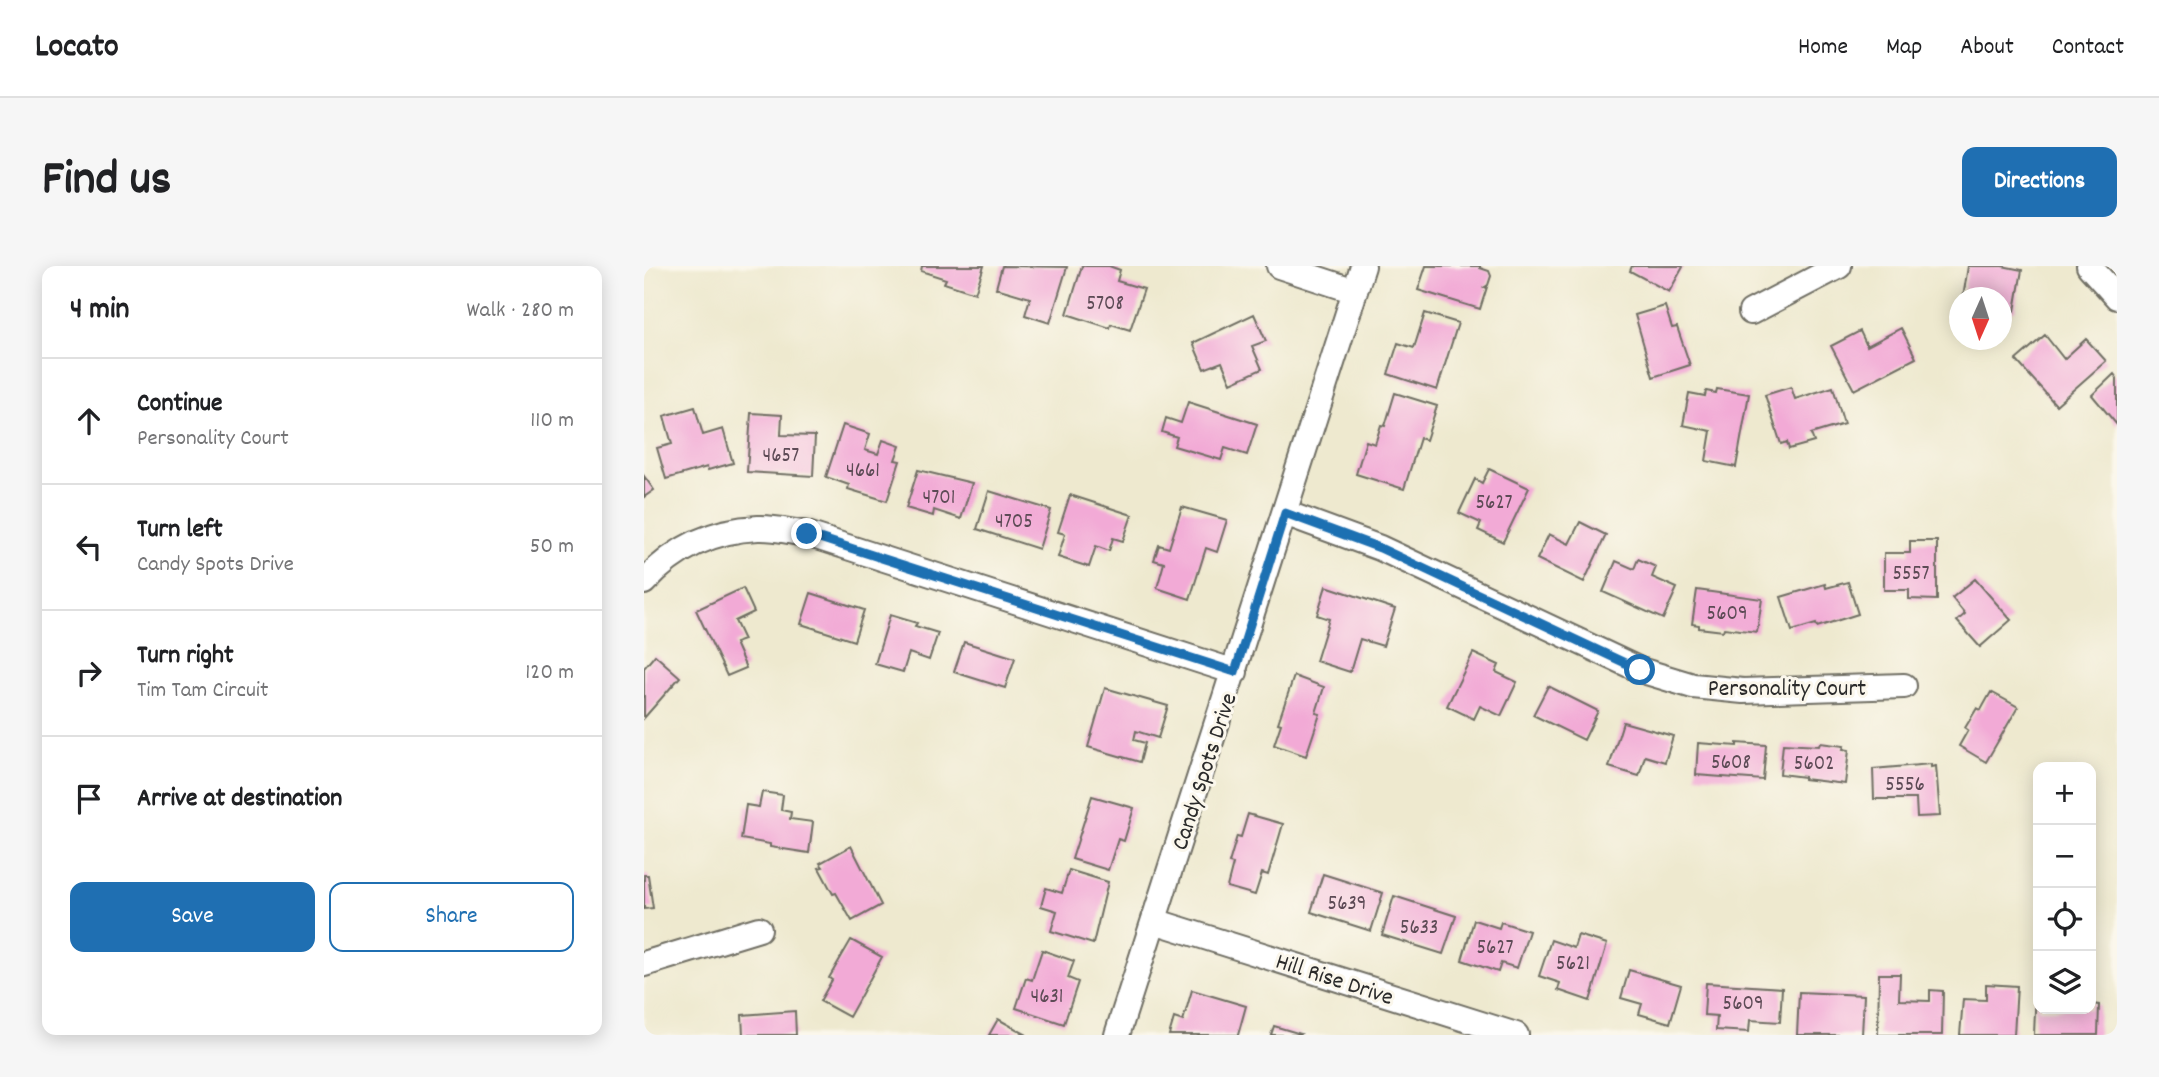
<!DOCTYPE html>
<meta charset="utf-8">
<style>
:root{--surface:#fff;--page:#f6f6f6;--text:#202124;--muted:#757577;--line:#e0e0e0;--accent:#1f6fb2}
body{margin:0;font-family:Dekko,sans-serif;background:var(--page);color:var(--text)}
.controls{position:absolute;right:21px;bottom:21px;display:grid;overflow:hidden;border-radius:14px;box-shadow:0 4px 18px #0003}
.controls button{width:63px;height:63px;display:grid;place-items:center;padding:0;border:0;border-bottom:2px solid var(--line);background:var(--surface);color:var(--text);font:35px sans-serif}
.compass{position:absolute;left:1305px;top:21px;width:63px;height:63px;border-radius:50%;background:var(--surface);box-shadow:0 4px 18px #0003;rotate:183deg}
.stop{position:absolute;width:21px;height:21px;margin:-16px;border:5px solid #1f6fb2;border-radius:50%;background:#fff}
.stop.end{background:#1f6fb2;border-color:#fff;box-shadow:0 2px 7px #0008}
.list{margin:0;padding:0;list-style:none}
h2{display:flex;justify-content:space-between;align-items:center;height:91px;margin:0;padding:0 28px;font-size:30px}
h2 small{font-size:23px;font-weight:400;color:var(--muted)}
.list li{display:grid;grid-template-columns:46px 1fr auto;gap:21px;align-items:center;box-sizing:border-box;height:126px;padding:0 28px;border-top:2px solid var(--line)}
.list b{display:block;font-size:26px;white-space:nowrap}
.list p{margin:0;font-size:23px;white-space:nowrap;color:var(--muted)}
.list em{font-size:23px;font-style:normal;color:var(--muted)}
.actions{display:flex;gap:14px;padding:21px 28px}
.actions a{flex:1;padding:16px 0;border:2px solid var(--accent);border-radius:14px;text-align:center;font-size:24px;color:var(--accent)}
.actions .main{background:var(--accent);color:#fff}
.icon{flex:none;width:38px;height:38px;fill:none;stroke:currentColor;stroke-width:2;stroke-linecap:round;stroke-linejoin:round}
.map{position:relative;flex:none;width:1473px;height:769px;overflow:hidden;border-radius:14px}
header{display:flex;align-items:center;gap:42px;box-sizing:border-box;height:98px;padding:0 35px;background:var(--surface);border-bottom:2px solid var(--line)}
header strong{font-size:33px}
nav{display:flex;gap:38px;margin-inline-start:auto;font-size:24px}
.intro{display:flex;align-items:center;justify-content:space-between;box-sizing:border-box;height:168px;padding:0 42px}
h1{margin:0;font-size:49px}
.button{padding:18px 32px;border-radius:14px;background:var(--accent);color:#fff;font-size:24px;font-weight:700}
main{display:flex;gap:42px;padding:0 42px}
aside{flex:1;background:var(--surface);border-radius:14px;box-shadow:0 4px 18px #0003}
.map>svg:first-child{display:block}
</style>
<header>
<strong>Locato</strong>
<nav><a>Home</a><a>Map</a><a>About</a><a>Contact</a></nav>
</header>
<div class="intro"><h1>Find us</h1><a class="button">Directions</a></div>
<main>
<aside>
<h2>4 min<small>Walk · 280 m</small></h2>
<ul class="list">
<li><svg class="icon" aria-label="ahead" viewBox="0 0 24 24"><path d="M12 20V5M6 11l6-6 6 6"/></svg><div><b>Continue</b><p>Personality Court</p></div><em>110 m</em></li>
<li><svg class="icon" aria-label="left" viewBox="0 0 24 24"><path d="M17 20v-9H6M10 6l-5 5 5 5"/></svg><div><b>Turn left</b><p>Candy Spots Drive</p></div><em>50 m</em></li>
<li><svg class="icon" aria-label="right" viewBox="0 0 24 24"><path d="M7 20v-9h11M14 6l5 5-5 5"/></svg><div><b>Turn right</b><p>Tim Tam Circuit</p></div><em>120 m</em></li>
<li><svg class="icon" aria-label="arrive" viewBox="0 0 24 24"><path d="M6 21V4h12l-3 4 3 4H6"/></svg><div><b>Arrive at destination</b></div></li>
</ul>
<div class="actions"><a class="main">Save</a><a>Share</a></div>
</aside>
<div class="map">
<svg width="1473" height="769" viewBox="0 0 1473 769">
<rect width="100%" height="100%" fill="#fbf7ec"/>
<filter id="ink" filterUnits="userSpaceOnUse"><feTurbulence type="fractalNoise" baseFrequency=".0143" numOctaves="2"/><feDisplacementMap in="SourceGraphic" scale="14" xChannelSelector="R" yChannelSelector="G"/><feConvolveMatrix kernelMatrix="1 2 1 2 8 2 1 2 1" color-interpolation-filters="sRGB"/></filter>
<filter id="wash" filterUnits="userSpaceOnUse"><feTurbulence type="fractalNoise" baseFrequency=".00686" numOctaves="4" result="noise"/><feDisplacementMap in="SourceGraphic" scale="28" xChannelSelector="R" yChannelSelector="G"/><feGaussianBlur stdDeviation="1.57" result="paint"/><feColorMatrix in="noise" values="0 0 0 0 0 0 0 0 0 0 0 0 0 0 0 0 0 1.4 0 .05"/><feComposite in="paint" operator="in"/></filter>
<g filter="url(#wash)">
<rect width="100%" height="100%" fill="#eee9cf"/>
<g id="blocks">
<path fill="#f2aad6" d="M278,0H340L331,27L300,17L302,13L277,5Z
M358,0L423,1L406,57L381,49L386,32L352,22Z
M438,0H465L476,4L473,15L500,23L486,64L467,58L466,62L423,48Z
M782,0H836V2L845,5L847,10L844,19L841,21H843L836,43L774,24Z
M988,0H1037L1039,1L1025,26L986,5Z
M1324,0H1358L1378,4L1371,45L1358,43V32H1319Z
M1021,40L1028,62L1033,61L1046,99L1009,111L991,49Z
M781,47L814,57L793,124L744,108L754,77L770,82Z
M610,48L622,75L608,80L618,103L587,117L578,96L560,103L549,77Z
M1257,62L1272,92L1210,124L1187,80L1216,65L1223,80Z
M1401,69L1420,93L1442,73L1462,95L1412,139L1372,94Z
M1470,108L1473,112V159L1448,129Z
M1147,121L1151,133L1189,121L1200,158L1167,168L1170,176L1145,183L1143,176L1137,178L1121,129Z
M1073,123L1105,128L1092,201L1062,195L1067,165L1039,159L1045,127L1061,130L1062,125L1072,127Z
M751,127L793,140L782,174L776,172L760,223L712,208L722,175L731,178L737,159L741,160Z
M544,136L613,158L603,189L581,182L577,194L530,180L533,171L518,166L522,152L537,157Z
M51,141L59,169L79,163L89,197L64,204L63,201L22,213L13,182L28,178L20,150Z
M107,147L138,149L137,169L171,170L169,210L103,206Z
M199,159L226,168L221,184L234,188L239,174L256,180L251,194L256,195L243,235L204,223L205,219L182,211Z
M845,203L885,222L859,276L834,264L837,257L815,247L831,213L838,217Z
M274,204L328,217L317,253L290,244L289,250L262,242Z
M0,210L10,224L0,231Z
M345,225L407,244L395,283L333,263Z
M426,229L488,249L479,275L469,272L465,285L452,280L445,301L414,291L421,268L414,266Z
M538,241L583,254L573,286L562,282L546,333L513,322L520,297L510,294L515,279L525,282Z
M936,256L962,269L940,316L893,293L905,268L925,278Z
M1266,275H1293V334L1265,333V324H1240V287H1266Z
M994,293L1012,301L1008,311L1033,322L1019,353L959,326L972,295L990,303Z
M1331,313L1367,354L1336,381L1313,355L1321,348L1308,332Z
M1204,316L1214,348L1173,361L1172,358L1148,365L1137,331L1181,318L1182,322Z
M682,320L751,343L739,380L716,373L706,406L672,395L685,353L673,349Z
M99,322L110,346L91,355L100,374L91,377L102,402L83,410L52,344Z
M1053,324L1118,333L1113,366L1080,362L1079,365L1055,362V359L1048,358Z
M167,327L220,344L210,375L157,358Z
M246,349L273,357L271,360L294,367L285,394L265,387L259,406L231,398Z
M320,376L371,392L361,422L310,406Z
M829,387L855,399L852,406L873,416L857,450L836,440L830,453L803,440Z
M11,389L36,411L0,452V402Z
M650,410L680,421L672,447L676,448L662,490L630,479L637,458L634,457Z
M904,420L954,445L940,474L889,449Z
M461,422L524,440L514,472L492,465L490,474L501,477L496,496L444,481Z
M1347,426L1374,441L1342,496L1315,480L1324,464L1321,462L1333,442L1337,444Z
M979,456L1029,470L1021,496L1001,490L995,510L965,501Z
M1054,477L1093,480V477L1122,479L1119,514L1052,509Z
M1176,477L1200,480L1199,483L1205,484L1201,518L1160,513V511L1136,508L1139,478L1175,480Z
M1287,498V501L1292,500L1296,550L1273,551L1272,533H1230L1229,503Z
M118,526L139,529L137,544L147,546L146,553L169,556L165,587L126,581V578L97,573L102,539L115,541Z
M448,530L490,542L480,575L474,573L464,604L428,593Z
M604,548L639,558L624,609L618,607L611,629L583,621L589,598L585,597L593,570L597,571Z
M207,580L237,639L208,655L192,627L189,628L175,602L179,601L176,597Z
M425,604L464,616L449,678L407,665L413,645L397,640L402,622L418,627Z
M679,608L739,627L727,665L667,646Z
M0,609H4L9,642L0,643Z
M750,630L812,650L799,688L738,669Z
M830,654L855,662L857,656L885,665L873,702L857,697L854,706L818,694Z
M934,669L963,678L946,735L914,724L916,717L895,710L907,674L930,682Z
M207,674L238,691L205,751L176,735L188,714L185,712Z
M398,684L430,695L424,712L434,716L420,758L372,742L382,712L388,714Z
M985,704L1037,719L1026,757L995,748L998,738L977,732Z
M1235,708H1256L1255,734L1286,735V724L1299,725L1298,769H1234Z
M1062,717L1138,722L1136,756L1106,754L1105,766L1072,764L1073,750L1060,749Z
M1342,718L1373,720L1370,769H1316L1319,733L1342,734Z
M1392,721H1394V743H1447V738L1455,739L1454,769H1390Z
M548,724L602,740L594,769H525L530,752L539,755Z
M1155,726L1220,729L1218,769H1153Z
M151,745L152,769H99L98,749Z
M354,753L383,769H345Z
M630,760L657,768L656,769H627Z"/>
</g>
</g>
<g filter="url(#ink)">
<use href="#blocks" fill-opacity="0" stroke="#6f6e64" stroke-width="2"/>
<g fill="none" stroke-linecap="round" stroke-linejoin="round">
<g stroke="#6f6e64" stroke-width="28">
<path id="street" d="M635,0L711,25
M1445,0L1473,31
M1107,46L1195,0
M641,247L736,282L996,404L1049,420L1099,425L1260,420
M0,316C31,282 68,264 114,262C130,261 147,266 163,268L591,406
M510,655L872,769
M0,698L115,663
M473,769L719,0"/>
</g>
<use href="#street" stroke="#fff" stroke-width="24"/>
</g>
</g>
<g fill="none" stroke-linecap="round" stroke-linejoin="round" filter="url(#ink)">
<path stroke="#1f6fb2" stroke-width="9" d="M163,268L591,406L641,247L736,282L996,404"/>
</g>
<g text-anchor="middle" stroke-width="6" stroke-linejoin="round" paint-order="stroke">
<g font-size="21" fill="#5d4b56">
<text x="461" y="43">5708</text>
<text x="137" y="195">4657</text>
<text x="219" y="210">4661</text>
<text x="295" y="237">4701</text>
<text x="850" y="242">5627</text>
<text x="370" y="261">4705</text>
<text x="1267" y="313">5557</text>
<text x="1083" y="353">5609</text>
<text x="1087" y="502">5608</text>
<text x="1170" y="503">5602</text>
<text x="1261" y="524">5556</text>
<text x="703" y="643">5639</text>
<text x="775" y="667">5633</text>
<text x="851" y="687">5627</text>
<text x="929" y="703">5621</text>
<text x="403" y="736">4631</text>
<text x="1099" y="743">5609</text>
</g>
<g font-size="24" fill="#2b2b2b" stroke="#fbf7ec">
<text x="1143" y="429">Personality Court</text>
<text transform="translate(559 505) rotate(-72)" y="8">Candy Spots Drive</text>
<text transform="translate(691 712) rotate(18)" y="8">Hill Rise Drive</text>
</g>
</g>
</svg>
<div class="controls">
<button>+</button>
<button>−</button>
<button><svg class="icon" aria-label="locate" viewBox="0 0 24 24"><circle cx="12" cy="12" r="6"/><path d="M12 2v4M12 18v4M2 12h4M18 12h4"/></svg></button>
<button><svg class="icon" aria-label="layers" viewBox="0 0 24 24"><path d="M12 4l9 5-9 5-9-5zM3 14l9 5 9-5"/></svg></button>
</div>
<svg class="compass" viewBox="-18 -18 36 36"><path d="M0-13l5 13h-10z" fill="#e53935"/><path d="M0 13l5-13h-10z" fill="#757577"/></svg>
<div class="stop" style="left:996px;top:404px"></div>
<div class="stop end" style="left:163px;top:268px"></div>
</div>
</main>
